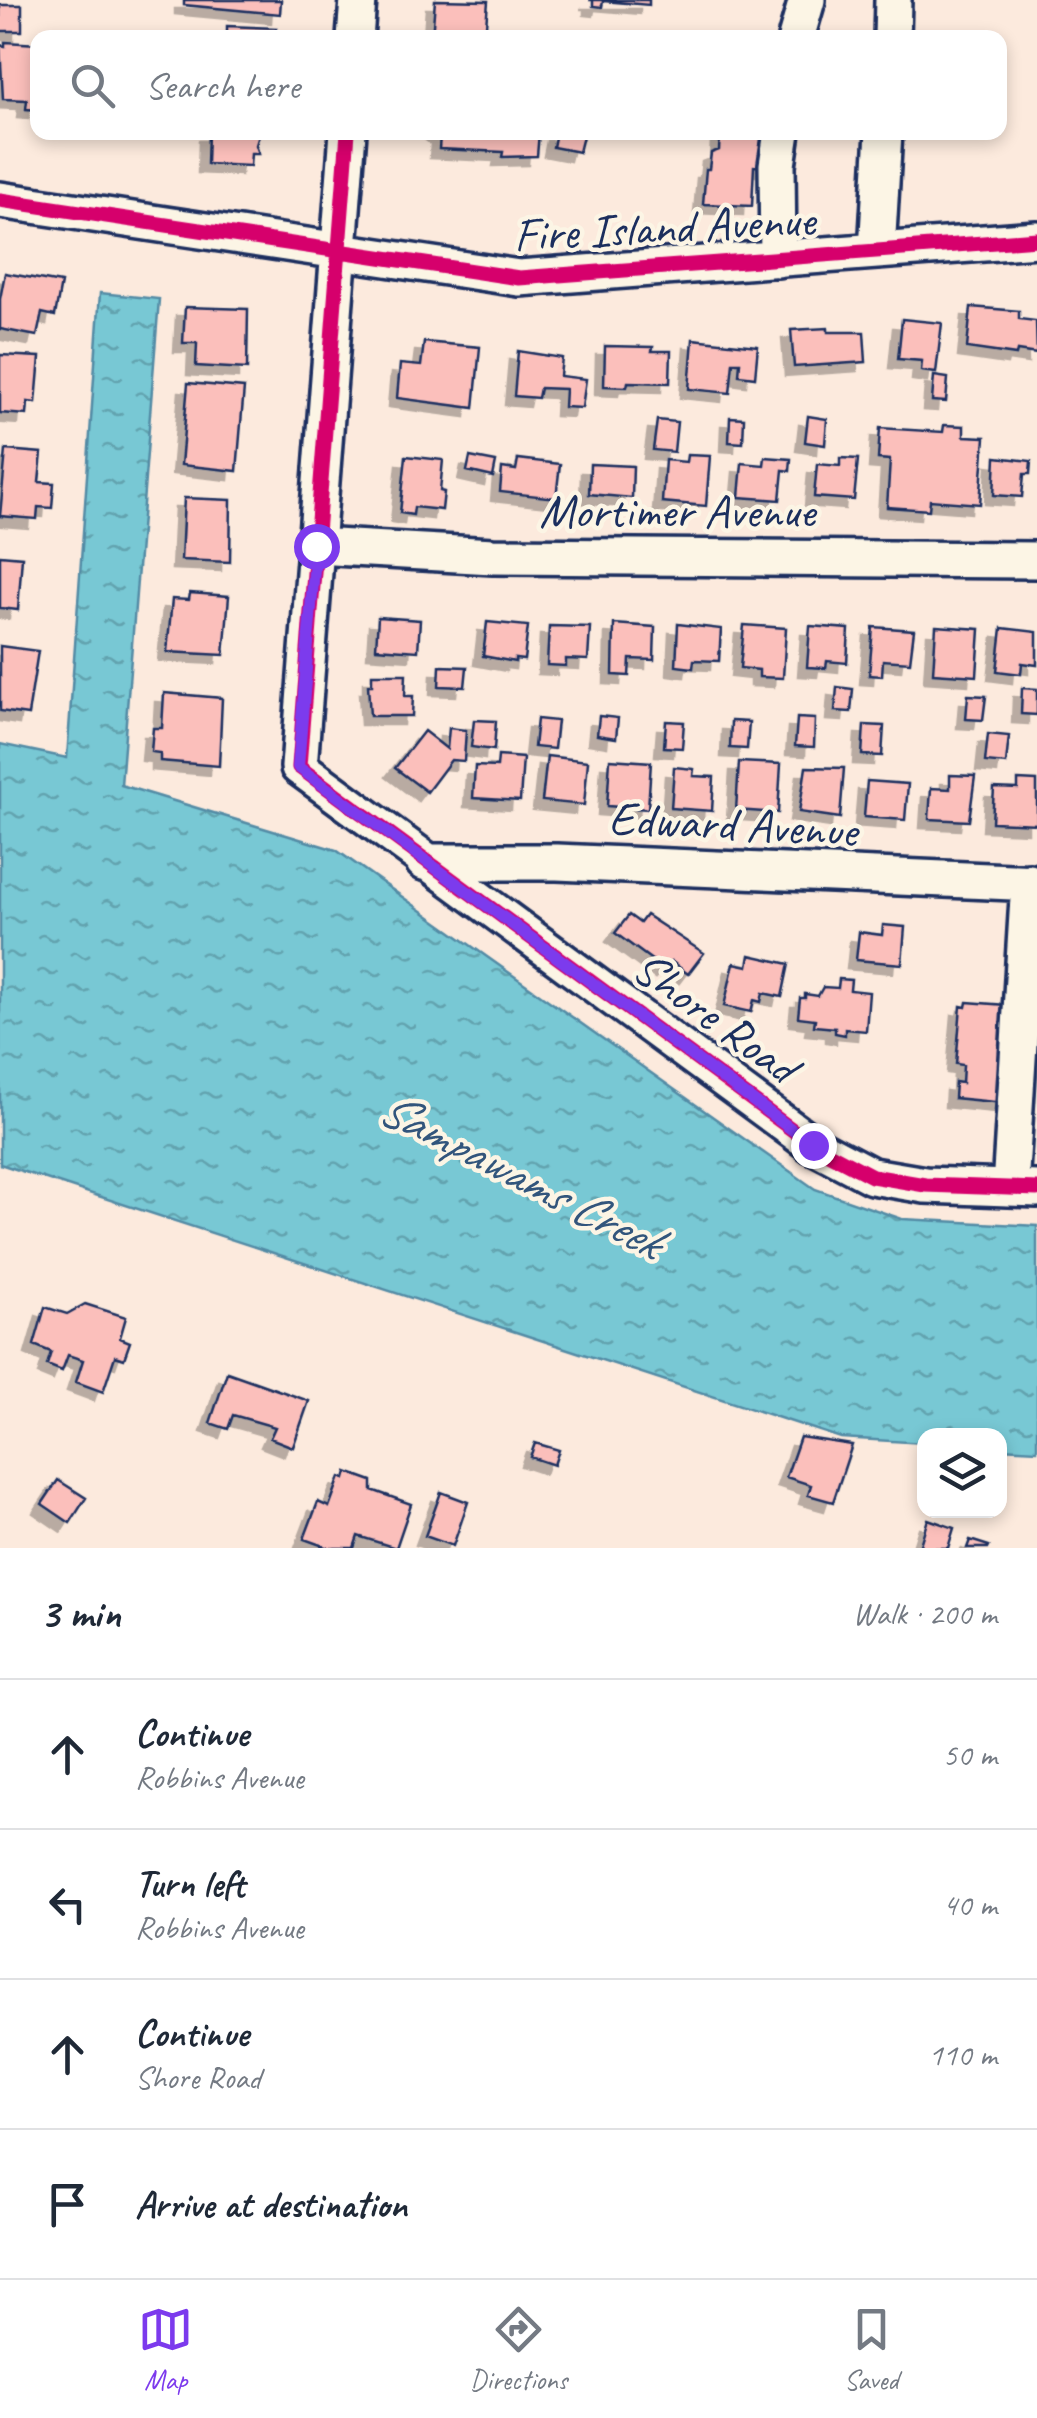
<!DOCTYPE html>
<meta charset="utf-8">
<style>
:root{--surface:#fff;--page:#f6f6f7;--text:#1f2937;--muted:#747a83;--line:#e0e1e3;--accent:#7c3aed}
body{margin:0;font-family:Caveat,sans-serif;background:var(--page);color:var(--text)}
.controls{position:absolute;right:30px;bottom:30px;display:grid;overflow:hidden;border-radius:20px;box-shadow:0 5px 15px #0003}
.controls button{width:90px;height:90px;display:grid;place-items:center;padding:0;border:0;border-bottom:2px solid var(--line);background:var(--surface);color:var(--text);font:50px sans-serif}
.stop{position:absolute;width:30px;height:30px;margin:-22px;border:8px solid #7c3aed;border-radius:50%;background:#fff}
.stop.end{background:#7c3aed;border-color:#fff;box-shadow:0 2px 10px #0008}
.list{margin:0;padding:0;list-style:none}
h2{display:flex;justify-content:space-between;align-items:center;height:130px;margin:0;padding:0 40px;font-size:42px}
h2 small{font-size:32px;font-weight:400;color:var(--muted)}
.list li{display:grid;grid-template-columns:65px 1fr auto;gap:30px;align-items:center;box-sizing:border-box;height:150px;padding:0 40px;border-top:2px solid var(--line)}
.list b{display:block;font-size:38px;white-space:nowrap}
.list p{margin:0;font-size:32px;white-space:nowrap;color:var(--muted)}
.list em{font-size:32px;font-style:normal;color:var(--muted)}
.icon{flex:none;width:55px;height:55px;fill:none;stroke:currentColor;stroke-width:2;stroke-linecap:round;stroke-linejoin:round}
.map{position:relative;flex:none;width:1037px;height:1548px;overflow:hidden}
.search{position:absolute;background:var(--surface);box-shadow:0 5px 15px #0003;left:30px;right:30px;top:30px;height:110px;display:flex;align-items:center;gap:25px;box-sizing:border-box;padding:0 35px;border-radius:20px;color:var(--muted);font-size:38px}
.sheet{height:730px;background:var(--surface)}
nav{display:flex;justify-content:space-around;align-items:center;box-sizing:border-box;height:140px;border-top:2px solid var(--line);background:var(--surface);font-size:28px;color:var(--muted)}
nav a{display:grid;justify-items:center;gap:5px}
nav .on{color:var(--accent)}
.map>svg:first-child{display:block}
</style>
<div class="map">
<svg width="1037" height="1548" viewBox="0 0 1037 1548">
<defs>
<pattern id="water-ripples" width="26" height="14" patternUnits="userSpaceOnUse" patternTransform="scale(2.5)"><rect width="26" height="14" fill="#78c8d4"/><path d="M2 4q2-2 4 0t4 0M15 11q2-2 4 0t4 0" fill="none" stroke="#62a3af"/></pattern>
<filter id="shadow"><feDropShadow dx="-9" dy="9" stdDeviation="0" flood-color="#0004"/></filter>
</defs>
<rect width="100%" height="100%" fill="#fceadd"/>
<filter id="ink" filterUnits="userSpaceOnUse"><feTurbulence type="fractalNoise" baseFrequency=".01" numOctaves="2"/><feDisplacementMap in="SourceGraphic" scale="20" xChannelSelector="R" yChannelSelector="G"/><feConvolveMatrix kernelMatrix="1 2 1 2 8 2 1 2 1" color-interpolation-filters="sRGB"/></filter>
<g filter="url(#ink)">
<path fill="url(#water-ripples)" stroke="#538ba5" stroke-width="2.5" d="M100,293L159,299L121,785L336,850L815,1189L902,1219L1037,1226V1450L1000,1448V1436H924V1443L841,1438L0,1164V744L67,758Z"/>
<path fill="#fbbfbb" stroke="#1b2f5e" stroke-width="2.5" filter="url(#shadow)" d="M184,0H281L280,14L184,5Z
M435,0L488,1L485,38H432Z
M589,0H649V5L603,1L602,7L593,6V0Z
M0,5H22V31H0Z
M227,26L276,28V38H227Z
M5,42L38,44V110L26,109L27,100L3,99L0,45L5,46Z
M208,132H260L256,145L259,154H251L250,166L207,164Z
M436,132H539L537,156L502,157L503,152L439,149L440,135Z
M556,132H584L579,152L553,147Z
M720,132H766L764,167L754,166L752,206L703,204L706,169H709L711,153L719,150Z
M5,273L61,283L55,316L42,313L37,336L0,329V299Z
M185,307L248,309L247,369L196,366L197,343H183Z
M971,307L1019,311V319L1036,321L1037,354L1017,351L1016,355L967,348Z
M902,319L942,323L936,373L921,371L922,361L898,359Z
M828,328V332H864L866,362L794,367L791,330Z
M693,339L758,346L755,377L739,375L740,362H733L730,393L689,389Z
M424,342L480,347L474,408L397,398L400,364L421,366Z
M605,346L653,347L652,351H671L670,383L628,382L627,387L604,386Z
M518,351L562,358L560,376L586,379L582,408L564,407L565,389L540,388L538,398L514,396Z
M0,355L40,357L36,403L28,402L27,415L0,413Z
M934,376L948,378L946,402L932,401Z
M188,383L244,388L237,471L181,465Z
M808,416L827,419L825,445L805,442Z
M730,417L744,418L743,443L729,442Z
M657,420L677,422L674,452L653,450Z
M944,425L964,426V436L985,437L980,504L930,500L929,510L887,507L890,460L878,459L880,428L943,432Z
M6,450L42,453L39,482L54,483L52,508L38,507L37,519L0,516Z
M687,455L710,456L706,506L662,502L665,460L686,462Z
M406,456L443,460L440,491L444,492L442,510L414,507L413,515L400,513Z
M470,457L496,462L493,477L467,471Z
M765,457L791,459L790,471L783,470L780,500L739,497L742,463L764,465Z
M996,457L1031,461L1030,474H1024L1022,497L994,495Z
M840,458L858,459L854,500L814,497L817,464L840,466Z
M518,459L560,464L556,498L500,492L502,468L516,470Z
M590,464L633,466L632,498L589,494Z
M184,498L231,500L230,562L181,560Z
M0,555L22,557L18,610L0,608Z
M190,593L229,596L224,655L167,652L172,599L189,600Z
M378,617L420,620L418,651L376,648Z
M487,622L528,626L524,660L515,659V662L483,656Z
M614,624L655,627L654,660L630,659L629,676L613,675Z
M678,624L721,629L719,661L694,660L693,668L676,666Z
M744,625L786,628L783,678L759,677V670L740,668Z
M549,626L590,627L588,660L566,659V666L547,665Z
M810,626L849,629L847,663L827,661L826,668L807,667Z
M936,626L980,629L977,676L933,673Z
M873,627L914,630L910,662L883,660L882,676L869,675Z
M1002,628L1037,632V665L1022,663L1021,674L997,671Z
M0,646L38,651L28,715L0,711Z
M440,666L467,667L465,687L439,686Z
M372,674H406L405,696H413L412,716H370L368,685H372Z
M837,687L853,689L851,712L835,711Z
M1022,688L1037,689V715L1021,714Z
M164,693L222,698L219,766L160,761V753L151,752L153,728H162Z
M968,695L986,696L983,720L966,719Z
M599,716L618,718L616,738L597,735Z
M797,718L815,719L814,747L795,746Z
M537,719L557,721L554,749L534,747Z
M474,720L496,721L494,750L471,747Z
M666,721L684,722L682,748L664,747Z
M731,721L749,722L747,749L730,748Z
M864,725L884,726L882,756L862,755Z
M449,728L466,730L464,761L451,760L427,792L395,768L424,731L447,749Z
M988,734L1009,736L1006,764L985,762Z
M498,756L523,758L520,801L473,798L475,766L497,767Z
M547,756L588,761L584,805L542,801Z
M610,759L651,762L648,809L607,806Z
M739,762L781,764L778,813L736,810Z
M674,767L694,769L693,776L714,777L712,811L671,808Z
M806,767L844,768L840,818L799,812Z
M950,775L975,776L969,821L929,819L931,788L950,789Z
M1018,780L1037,781V824L992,822L994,788L1018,789Z
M867,781L908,784L905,820L864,817Z
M629,915L640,923L646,915L704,953L688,974L671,961L664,969L615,933Z
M883,925L905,927L902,964L856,960L859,932L882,935Z
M750,955L789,964L782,997L763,993L761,1002L754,1000L751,1012L724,1006L734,963L748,966Z
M839,979L851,980L850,990L869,992L866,1031L845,1029V1035L835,1033V1028L814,1026L815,1019L798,1017L800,998H805V994L818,996L823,987L838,988Z
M967,1002L1006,1005L1005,1103L954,1098L955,1082L962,1083L963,1065L956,1064L961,1006L966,1007Z
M85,1304L126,1317L120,1338L130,1342L124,1359L115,1356L103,1392L76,1382L83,1360L68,1355L62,1371L47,1365L51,1352L34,1345L45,1307L67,1314Z
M227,1372L309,1401L293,1447L270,1438L275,1427L233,1415L228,1429L210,1423Z
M800,1437L852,1445L833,1502L808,1495L811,1485L786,1477Z
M535,1443L559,1450L554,1465L530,1457Z
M347,1472L372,1481V1490L411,1504L396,1548L358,1536L354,1548H329L304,1539L318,1502L329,1507L340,1477L345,1479Z
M58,1480L86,1498L70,1523L42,1504Z
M441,1492L468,1502L453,1546L425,1536Z
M928,1519L954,1528L948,1548H919Z
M970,1540L989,1546L988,1548H967Z"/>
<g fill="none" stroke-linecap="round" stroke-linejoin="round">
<g stroke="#1b2f5e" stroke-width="42">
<path id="minor" d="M355,38L358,0
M796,38L807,0
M892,38L893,0
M348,132L299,767L813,1145L872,1176L925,1185L1037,1189
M0,200L519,278L1037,239
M877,251L884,132
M778,259L777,165L782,132
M316,546L493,556L1037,560
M424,862H557L1037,883
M1010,1188L1029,882"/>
</g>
<use href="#minor" stroke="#fcf5e5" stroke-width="35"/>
<g stroke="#fcf5e5" stroke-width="21">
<path id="cycleway" d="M348,132L299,767L813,1145L872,1176L925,1185L1037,1189
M0,200L519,278L1037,239"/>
</g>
<use href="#cycleway" stroke="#d6006c" stroke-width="15"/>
</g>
</g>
<g fill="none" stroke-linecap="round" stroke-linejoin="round" filter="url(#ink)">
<path stroke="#7c3aed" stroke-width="12" d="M316,546L298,767L813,1145"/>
</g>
<g text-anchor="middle" stroke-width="9" stroke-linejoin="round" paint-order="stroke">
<g font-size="48" fill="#1b2f5e" stroke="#fcf5e5">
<text transform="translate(664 226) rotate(-3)" y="17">Fire Island Avenue</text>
<text x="677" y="527">Mortimer Avenue</text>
<text transform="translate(733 823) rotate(3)" y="17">Edward Avenue</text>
<text transform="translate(716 1016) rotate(36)" y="17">Shore Road</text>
</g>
<g font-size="50" font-style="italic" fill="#32557c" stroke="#fcf5e5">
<text transform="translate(521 1173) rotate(27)" y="18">Sampawams Creek</text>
</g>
</g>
</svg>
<div class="controls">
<button><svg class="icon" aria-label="layers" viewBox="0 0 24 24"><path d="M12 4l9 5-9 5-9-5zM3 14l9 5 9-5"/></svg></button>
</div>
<div class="stop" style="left:316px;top:546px"></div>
<div class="stop end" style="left:813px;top:1145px"></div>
<div class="search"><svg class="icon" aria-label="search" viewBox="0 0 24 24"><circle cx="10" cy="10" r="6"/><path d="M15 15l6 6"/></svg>Search here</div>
</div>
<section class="sheet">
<h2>3 min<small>Walk · 200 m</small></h2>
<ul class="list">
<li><svg class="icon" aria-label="ahead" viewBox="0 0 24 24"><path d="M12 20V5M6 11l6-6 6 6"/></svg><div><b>Continue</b><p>Robbins Avenue</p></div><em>50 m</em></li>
<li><svg class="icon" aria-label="left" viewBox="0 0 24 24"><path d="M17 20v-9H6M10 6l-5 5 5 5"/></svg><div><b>Turn left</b><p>Robbins Avenue</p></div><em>40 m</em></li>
<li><svg class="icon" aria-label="ahead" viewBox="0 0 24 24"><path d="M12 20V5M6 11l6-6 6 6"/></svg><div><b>Continue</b><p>Shore Road</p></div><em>110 m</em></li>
<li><svg class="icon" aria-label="arrive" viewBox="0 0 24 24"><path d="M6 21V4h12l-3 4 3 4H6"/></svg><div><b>Arrive at destination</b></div></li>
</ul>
</section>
<nav>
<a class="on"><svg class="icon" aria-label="map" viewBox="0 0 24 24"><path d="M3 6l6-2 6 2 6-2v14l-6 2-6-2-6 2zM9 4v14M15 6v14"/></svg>Map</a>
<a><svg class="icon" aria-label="directions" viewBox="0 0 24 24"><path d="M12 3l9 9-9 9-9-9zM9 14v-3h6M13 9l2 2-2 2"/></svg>Directions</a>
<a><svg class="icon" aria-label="saved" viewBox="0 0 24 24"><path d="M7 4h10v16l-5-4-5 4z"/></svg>Saved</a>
</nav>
